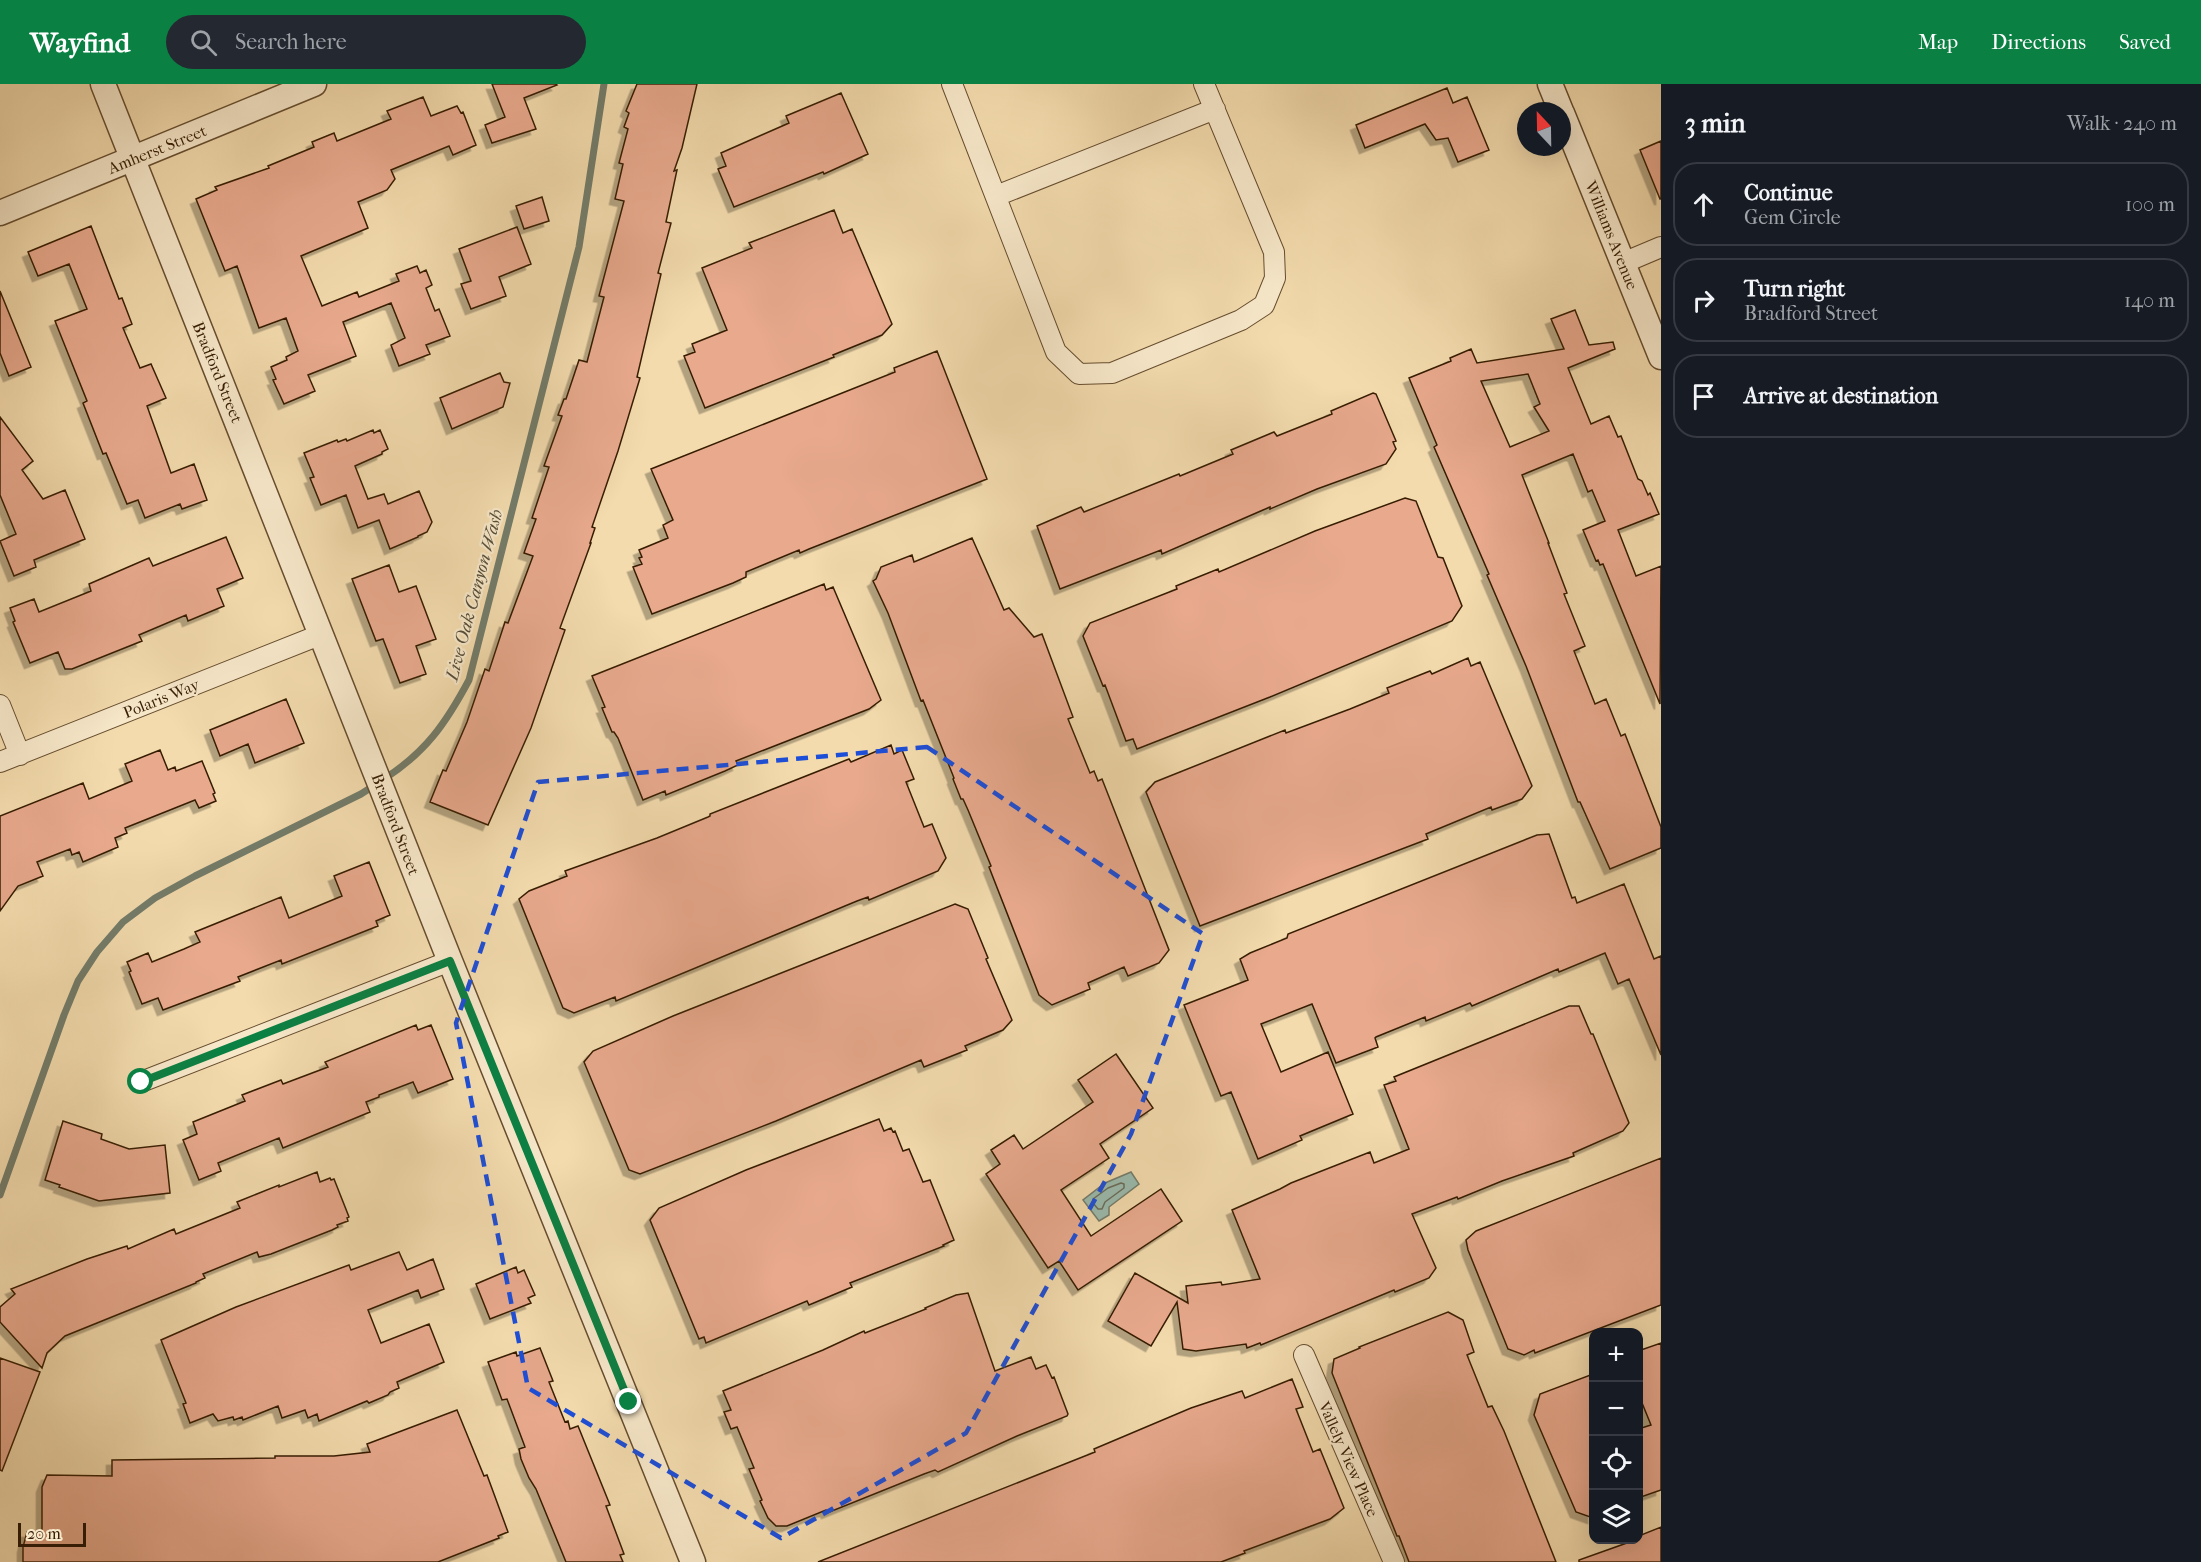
<!DOCTYPE html>
<meta charset="utf-8">
<style>
:root{--surface:#171b24;--page:#242831;--text:#f1f3f6;--muted:#9ea1a6;--line:#363941;--accent:#0b8043}
body{margin:0;font-family:"IM FELL French Canon",serif;background:var(--page);color:var(--text)}
.controls{position:absolute;right:18px;bottom:18px;display:grid;overflow:hidden;border-radius:12px;box-shadow:0 6px 24px #0002}
.controls button{width:54px;height:54px;display:grid;place-items:center;padding:0;border:0;border-bottom:2px solid var(--line);background:var(--surface);color:var(--text);font:30px sans-serif}
.compass{position:absolute;left:1517px;top:18px;width:54px;height:54px;border-radius:50%;background:var(--surface);box-shadow:0 6px 24px #0002;rotate:338deg}
.scale{position:absolute;left:18px;bottom:15px;width:68px;box-sizing:border-box;padding-left:6px;border:3px solid #371e05;border-top:0;font-size:16px;line-height:21px;white-space:nowrap;color:#371e05;-webkit-text-stroke:4px #f7e8ca;paint-order:stroke}
.stop{position:absolute;width:18px;height:18px;margin:-14px;border:4px solid #0b8043;border-radius:50%;background:#fff}
.stop.end{background:#0b8043;border-color:#fff;box-shadow:0 2px 6px #0008}
.list{margin:0;padding:0;list-style:none}
h2{display:flex;justify-content:space-between;align-items:center;height:78px;margin:0;padding:0 24px;font-size:26px}
h2 small{font-size:20px;font-weight:400;color:var(--muted)}
.list li{display:grid;grid-template-columns:39px 1fr auto;gap:18px;align-items:center;box-sizing:border-box;height:84px;margin:0 12px 12px;padding:0 12px;border:2px solid var(--line);border-radius:24px}
.list b{display:block;font-size:22px;white-space:nowrap}
.list p{margin:0;font-size:20px;white-space:nowrap;color:var(--muted)}
.list em{font-size:20px;font-style:normal;color:var(--muted)}
.icon{flex:none;width:33px;height:33px;fill:none;stroke:currentColor;stroke-width:2;stroke-linecap:round;stroke-linejoin:round}
.map{position:relative;flex:none;width:1661px;height:1478px;overflow:hidden}
header{display:flex;align-items:center;gap:36px;box-sizing:border-box;height:84px;padding:0 30px;background:var(--accent);color:#fff}
header strong{font-size:28px}
nav{display:flex;gap:33px;margin-inline-start:auto;font-size:21px}
.search{width:420px;height:54px;background:var(--page);display:flex;align-items:center;gap:15px;box-sizing:border-box;padding:0 21px;border-radius:33px;color:var(--muted);font-size:22px}
main{display:flex}
aside{flex:1;background:var(--surface)}
.map>svg:first-child{display:block}
</style>
<header>
<strong>Wayfind</strong>
<div class="search"><svg class="icon" aria-label="search" viewBox="0 0 24 24"><circle cx="10" cy="10" r="6"/><path d="M15 15l6 6"/></svg>Search here</div>
<nav><a>Map</a><a>Directions</a><a>Saved</a></nav>
</header>
<main>
<div class="map">
<svg width="1661" height="1478" viewBox="0 0 1661 1478">
<defs>
<filter id="shadow"><feDropShadow dx="-5.5" dy="5.5" stdDeviation="0" flood-color="#0004"/></filter>
</defs>
<rect width="100%" height="100%" fill="#f3dbad"/>
<filter id="stains"><feTurbulence type="fractalNoise" baseFrequency=".00333" numOctaves="4"/><feColorMatrix values="0 0 0 0 .2 0 0 0 0 .09 0 0 0 0 .02 0 0 0 .5 -.17"/></filter>
<radialGradient id="worn" r=".72"><stop offset=".6" stop-color="#630" stop-opacity="0"/><stop offset="1" stop-color="#630" stop-opacity=".3"/></radialGradient>
<path fill="#9bbbae" stroke="#737c6a" stroke-width="1.5" d="M1131,1088L1139,1100L1109,1123V1131L1099,1137L1083,1116L1105,1099Z"/>
<g fill="none" stroke-linecap="round" stroke-linejoin="round">
<path stroke="#696c5a" stroke-width="1.5" d="M1121,1099L1124,1100V1104L1105,1118L1102,1125H1098L1093,1119V1115L1108,1104Z"/>
<path stroke="#737c6a" stroke-width="7" d="M384,695C426,668 446,639 469,596L579,163L604,0
M0,1111L64,931L78,897L97,868L123,838L155,814L195,792L361,710L375,701"/>
</g>
<path fill="#e8a98d" stroke="#371e05" stroke-width="1.5" fill-rule="evenodd" filter="url(#shadow)" d="M492,0H556L557,1L524,14L536,45L492,59L485,41L505,33Z
M637,0H697L682,64L674,87L677,86L666,138L671,139L658,189L661,190L637,293L640,294L618,367L592,443L595,444L590,459H591L560,544L565,546L531,644L488,741L430,718L443,686L446,687L467,638L485,585L489,587L505,538L508,539L533,472L524,469L536,435L532,434L549,383L544,382L562,332L558,331L564,315H566L579,276L587,278L604,213L599,212L624,117L615,115L623,80L619,79L628,45L624,43L629,29L626,27Z
M1447,4L1453,19L1467,13L1489,66L1458,78L1448,54L1436,56L1425,40L1365,64L1356,41Z
M841,9L868,70L824,90L823,88L734,123L718,85L726,82L721,69L789,39L786,32Z
M423,13L431,32L457,22L461,29L463,28L476,61L453,71L449,62L391,86L395,95L387,106L358,118L368,144L301,172L322,222L357,208L359,213L399,197L396,190L417,182L420,189L426,186L432,201L426,204L435,227L439,225L450,252L426,261L430,270L399,282L391,261L405,254L391,219L343,238L356,272L308,291L315,307L284,320L273,296L276,295L271,283L287,276L286,273L298,267L286,234L259,244L237,182L225,187L196,115L217,106L215,103L269,84L268,82L314,63L312,58L334,49L337,57L391,35L387,27Z
M1661,57V115H1660L1640,66Z
M542,113L549,137L524,145L516,122Z
M834,126L843,149L852,145L892,240L882,251L833,271L834,273L705,324L684,272L695,268L692,260L727,246L702,184L752,164L749,159Z
M91,142L119,215L122,214L132,240L123,244L140,284L151,280L166,314L147,322L171,389L194,380L207,416L182,425L180,420L145,434L138,416L127,420L106,369L103,370L83,319L87,317L55,237L87,225L69,180L38,192L28,168Z
M517,143L531,180L499,193L506,212L471,225L461,200L471,197L459,165Z
M0,207L31,283L9,292L0,269Z
M1575,226L1589,261L1613,258L1615,265L1568,284L1591,340L1609,332L1618,353L1621,352L1638,395L1642,397L1648,411L1650,409L1659,430L1618,446L1636,492L1661,482L1660,620L1603,480L1600,481L1598,476L1596,477L1583,446L1605,437L1592,406L1588,408L1573,370L1522,391L1549,459H1548L1567,509L1564,510L1585,562L1574,567L1595,620L1606,615L1621,652L1625,650L1661,743V764L1610,785L1580,718H1578L1526,582L1487,491L1489,490L1434,363L1437,361L1409,294L1451,277L1450,274L1471,265L1477,279L1564,265L1551,235ZM1528,290L1540,320L1534,323L1549,347L1510,363L1481,297Z
M937,267L987,395L809,465L800,469L799,466L746,488V493L733,499L652,530L633,483L642,480L639,474L642,473L639,466L668,454L663,441L673,436L651,385L895,288L894,284Z
M500,289L504,298L510,299L503,323L452,345L440,314Z
M1373,309L1376,310L1396,357L1393,358L1396,365L1386,380L1317,405L1270,425V423L1162,470L1161,466L1060,505L1037,442L1081,423L1084,428L1179,390L1180,392L1233,370L1231,366L1274,348L1277,352L1332,330L1331,327Z
M0,333L33,377L22,386L43,415L65,406L85,455L34,476L36,483L14,492L0,457L16,450L0,411Z
M373,346L374,349L380,346L388,365L382,368V370L355,382L368,415L384,410L388,420L419,407L432,438L427,448L418,452V453L390,465L379,436L358,444L346,411L321,421L310,394L314,393L304,369L337,356L338,358L346,355L347,357Z
M1405,414L1416,417L1438,473L1443,474L1462,522L1452,537L1270,613L1137,665L1133,655L1126,657L1105,601L1103,602L1083,552L1090,539L1177,505L1176,502L1218,485L1219,488L1315,447Z
M226,453L243,494L217,505L224,522L188,537L186,531L139,551L142,557L72,585H65L58,568L30,579L13,538L15,537L10,524L34,515L39,528L91,507L89,500L149,474L153,482Z
M972,454L1004,526L1009,524L1034,553L1042,550L1073,633L1068,635L1090,689L1094,687L1098,697L1102,695L1169,866L1159,879L1128,892L1124,883L1088,899L1090,905L1052,921L1039,911L989,783L991,782L968,726L963,715H961L953,695L954,694L923,616L921,617L888,529L873,497L876,495L881,483L912,471L914,478Z
M389,481L399,508L416,502L436,555L416,562L426,590L400,599L383,555L376,557L352,495Z
M824,500L826,506L833,503L881,616L869,625L736,677L738,681L725,687L666,711L665,707L643,716L618,654L614,648H612L602,624L605,623L592,592Z
M1468,574L1471,582L1480,578L1532,702L1522,715L1492,726L1491,723L1426,750L1428,755L1200,842L1146,708L1155,698L1285,646L1286,649L1350,625L1389,609L1387,604L1430,587L1432,590Z
M286,615L304,659L255,679L248,660L220,672L210,646Z
M891,661L894,670L902,666L914,695L906,698L924,743L932,740L946,774L938,787L869,816L868,813L857,817L616,917L615,913L574,929L563,924L519,815L529,807L567,792L565,787L657,754L708,733L710,732V730L849,675L851,678Z
M160,666L168,686L175,683L176,687L202,677L215,709L213,710L216,717L199,724L195,716L125,744L127,749L115,754L118,763L83,778L79,768L72,771L70,765L37,778L43,792L18,802L0,827V732L83,699L89,715L132,697L125,680Z
M1549,750L1572,814L1575,813L1577,819L1624,800L1654,875L1661,872V971L1629,895L1618,900L1605,869L1559,888L1558,885L1472,922L1470,919L1426,937L1425,933L1376,953L1375,954L1378,963L1336,979L1312,920L1261,940L1281,988L1328,968L1353,1030L1300,1052L1302,1056L1258,1075L1231,1008L1221,1012L1184,921L1248,896L1240,875L1250,869L1287,854L1288,850L1537,751Z
M369,778L390,831L376,837L378,842L282,880L281,876L238,893L240,897L163,926L158,914L142,920L129,888L131,887L127,878L148,869L152,878L184,865L200,858L195,848L281,813L289,834L342,812L334,792Z
M955,820L968,825L988,874L986,875L1012,936L1003,946L965,962L967,966L924,983L921,976L776,1037L640,1090L629,1086L584,978L593,967L673,932Z
M1569,922H1579L1591,950H1593L1629,1039L1623,1047L1573,1069L1574,1072L1502,1097L1458,1115L1457,1113L1412,1130L1436,1184L1429,1194L1395,1208L1394,1206L1261,1261L1260,1259L1247,1264L1246,1260L1196,1267L1183,1265L1177,1218L1151,1262L1108,1237L1135,1189L1188,1219L1186,1202L1221,1198L1222,1201L1260,1195L1232,1126L1280,1105L1291,1099L1370,1068L1374,1079L1409,1065L1384,1001L1396,997L1394,993Z
M416,941L418,946L431,941L453,995L418,1009L413,998L379,1011V1013L366,1018L370,1028L283,1064L279,1054L218,1079L221,1087L199,1096L183,1056L197,1050L193,1038L245,1017L242,1011L281,996L283,1000L328,983L325,978Z
M1116,970L1153,1024L1100,1060L1109,1074L1061,1106L1091,1152L1161,1105L1182,1137L1078,1206L1059,1177L1048,1184L986,1090L1000,1080L991,1066L1014,1051L1023,1065L1093,1018L1078,996Z
M879,1035L884,1047L891,1044L893,1048L895,1047L903,1067L909,1065L923,1098L930,1096L954,1156L943,1161L944,1162L850,1199L852,1203L809,1221L807,1217L706,1259L704,1253L699,1255L650,1136L659,1124L746,1086Z
M63,1037L102,1050L101,1055L129,1065L165,1061L170,1109L99,1117L59,1103L60,1101L45,1096Z
M1661,1074V1221L1535,1269L1534,1266L1524,1271L1508,1265L1468,1166L1466,1156L1476,1147Z
M317,1088L320,1098L330,1094L331,1096L334,1095L349,1133L347,1134L348,1137L337,1141L338,1143L332,1146L271,1170L259,1173L257,1168L203,1190L205,1194L196,1198V1199L65,1252L47,1269L42,1284L0,1238V1223L15,1210L11,1205L87,1175L127,1162L128,1165L174,1145L176,1150L240,1124L237,1118L279,1101V1103Z
M399,1168L407,1186L433,1175L444,1205L421,1214L418,1206L368,1226L381,1259L429,1240L444,1278L397,1298L399,1304L390,1308L388,1311L369,1319L367,1317L319,1337L317,1330L308,1334L305,1326L282,1334L278,1322L243,1336L242,1333L234,1336L233,1333L218,1337L213,1330L190,1339L183,1320L186,1319L161,1256L236,1223L349,1181L351,1186Z
M516,1183L518,1189L524,1186L535,1211L528,1214L531,1219L490,1235L476,1200Z
M968,1209L995,1287L1031,1273L1036,1285L1046,1281L1052,1294L1054,1293L1068,1330L1067,1332L1017,1352L938,1388L935,1386L924,1390L827,1429L826,1426L787,1442H776L768,1434L760,1417L762,1416L749,1385L754,1384L737,1343L731,1345L724,1328L731,1326L723,1307L823,1266L864,1247L865,1249L926,1225L925,1224L956,1211Z
M1448,1228L1463,1236L1474,1268L1467,1271L1488,1323L1492,1322L1504,1347L1556,1478H1409L1399,1452H1397L1332,1289L1334,1275L1360,1264L1359,1263Z
M1661,1259V1406L1638,1414V1345L1651,1341L1638,1309V1267Z
M540,1264L553,1297L549,1298L565,1338L568,1337L570,1345L578,1342L610,1421L606,1422L624,1470L620,1471L623,1478H566L536,1405L529,1394L521,1375L519,1365L525,1363L507,1315L502,1316L488,1278L516,1268L517,1272Z
M0,1274L40,1288L2,1387L0,1386Z
M1593,1290V1434L1576,1428L1534,1331L1540,1310Z
M1292,1295L1303,1323L1296,1325L1313,1368L1320,1365L1344,1424L1330,1435L1244,1467L1245,1469L1221,1478H818L1095,1368L1094,1365L1191,1324L1242,1307L1245,1314Z
M457,1326L484,1392L487,1391L508,1448L498,1452L499,1454L438,1478H23V1463L27,1448H42V1403L47,1391L112,1392V1376L275,1374V1372H334L370,1368L367,1360Z
M1661,1443V1478H1579V1476L1638,1455L1641,1451Z"/>
<g fill="none" stroke-linecap="round" stroke-linejoin="round">
<g stroke="#664d2f" stroke-width="22">
<path id="minor" d="M952,0L1056,268L1079,290L1112,289L1241,236L1264,221L1275,194L1274,168L1204,0
M996,112L1215,25
M1623,179L1661,163
M0,621L20,671
M0,678L322,550
M141,998L450,877
M1304,1271L1394,1478"/>
</g>
<g stroke="#664d2f" stroke-width="27">
<path id="tertiary" d="M103,0L450,877L693,1478
M1550,0L1561,27
M1562,29L1661,273
M0,129L314,0"/>
</g>
<use href="#minor" stroke="#f7e8ca" stroke-width="20"/>
<use href="#tertiary" stroke="#f7e8ca" stroke-width="24"/>
</g>
<g fill="none" stroke-linecap="round" stroke-linejoin="round">
<path stroke="#0b8043" stroke-width="8" d="M141,998L450,877L629,1318"/>
</g>
<path fill="none" stroke="#1d4ed8" stroke-width="4.5" stroke-dasharray="12 8" stroke-linejoin="round" d="M927,663L1203,850L1131,1050L966,1349L781,1454L528,1304L456,939L538,698Z"/>
<g text-anchor="middle" stroke-width="4.5" stroke-linejoin="round" paint-order="stroke">
<g font-size="16" fill="#371e05" stroke="#f7e8ca">
<text transform="translate(157 65) rotate(-22)" y="6">Amherst Street</text>
<text transform="translate(1612 151) rotate(68)" y="6">Williams Avenue</text>
<text transform="translate(218 288) rotate(68)" y="6">Bradford Street</text>
<text transform="translate(161 614) rotate(-22)" y="6">Polaris Way</text>
<text transform="translate(396 740) rotate(69)" y="6">Bradford Street</text>
<text transform="translate(1349 1375) rotate(66)" y="6">Vallely View Place</text>
</g>
<g font-size="18" font-style="italic" fill="#554d38" stroke="#f7e8ca">
<text transform="translate(474 511) rotate(-75)" y="6">Live Oak Canyon Wash</text>
</g>
</g>
<rect width="100%" height="100%" filter="url(#stains)"/>
<rect width="100%" height="100%" fill="url(#worn)"/>
</svg>
<div class="controls">
<button>+</button>
<button>−</button>
<button><svg class="icon" aria-label="locate" viewBox="0 0 24 24"><circle cx="12" cy="12" r="6"/><path d="M12 2v4M12 18v4M2 12h4M18 12h4"/></svg></button>
<button><svg class="icon" aria-label="layers" viewBox="0 0 24 24"><path d="M12 4l9 5-9 5-9-5zM3 14l9 5 9-5"/></svg></button>
</div>
<svg class="compass" viewBox="-18 -18 36 36"><path d="M0-13l5 13h-10z" fill="#e53935"/><path d="M0 13l5-13h-10z" fill="#9ea1a6"/></svg>
<div class="scale">20 m</div>
<div class="stop" style="left:141px;top:998px"></div>
<div class="stop end" style="left:629px;top:1318px"></div>
</div>
<aside>
<h2>3 min<small>Walk · 240 m</small></h2>
<ul class="list">
<li><svg class="icon" aria-label="ahead" viewBox="0 0 24 24"><path d="M12 20V5M6 11l6-6 6 6"/></svg><div><b>Continue</b><p>Gem Circle</p></div><em>100 m</em></li>
<li><svg class="icon" aria-label="right" viewBox="0 0 24 24"><path d="M7 20v-9h11M14 6l5 5-5 5"/></svg><div><b>Turn right</b><p>Bradford Street</p></div><em>140 m</em></li>
<li><svg class="icon" aria-label="arrive" viewBox="0 0 24 24"><path d="M6 21V4h12l-3 4 3 4H6"/></svg><div><b>Arrive at destination</b></div></li>
</ul>
</aside>
</main>
